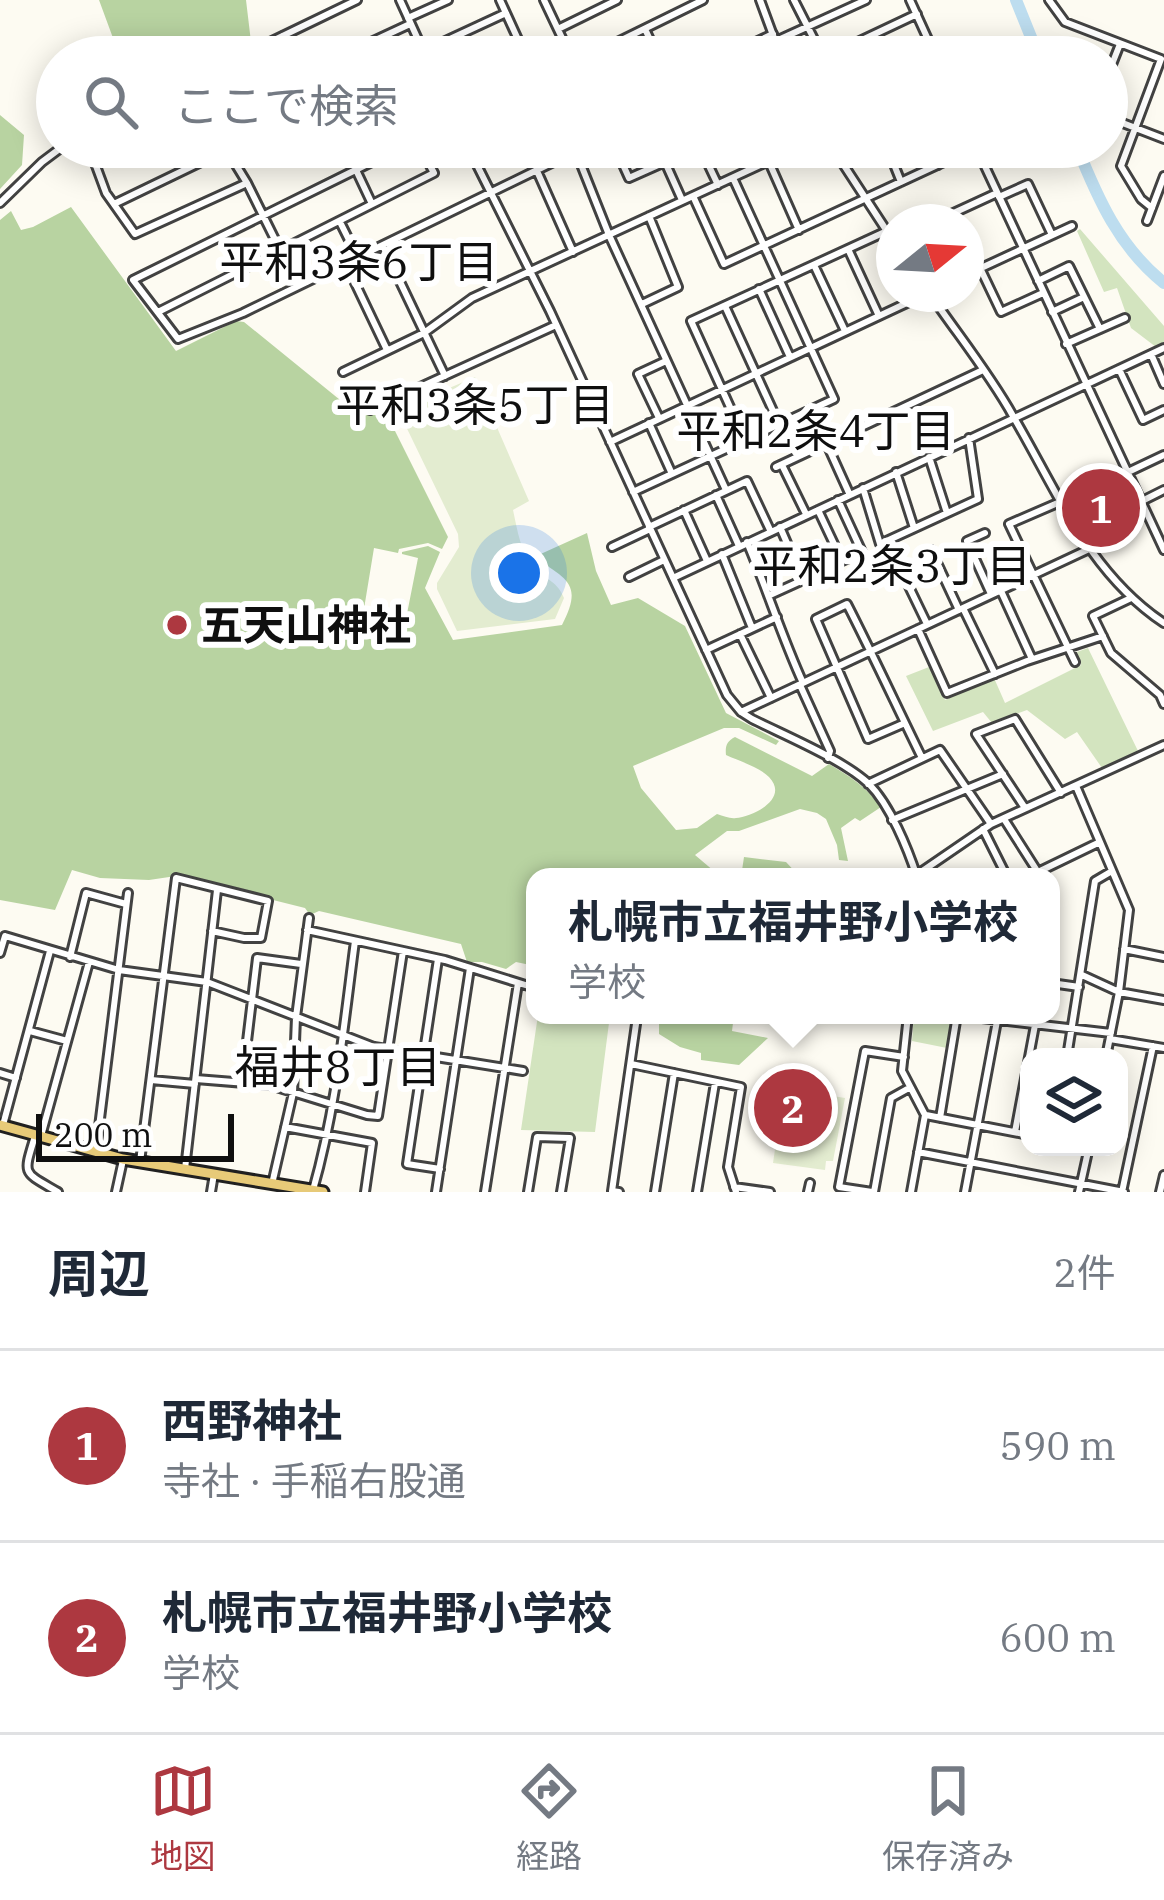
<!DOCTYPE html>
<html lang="ja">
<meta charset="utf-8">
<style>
:root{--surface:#fff;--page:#f2f2f3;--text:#1f2937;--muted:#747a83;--line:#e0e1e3;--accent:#ad3840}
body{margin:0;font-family:"IBM Plex Serif","Noto Sans JP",serif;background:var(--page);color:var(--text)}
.controls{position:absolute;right:36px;bottom:36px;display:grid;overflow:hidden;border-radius:24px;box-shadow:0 6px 30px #0003}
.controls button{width:108px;height:108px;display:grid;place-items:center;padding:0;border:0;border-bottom:3px solid var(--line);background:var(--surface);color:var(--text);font:60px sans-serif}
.compass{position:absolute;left:876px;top:204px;width:108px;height:108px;border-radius:50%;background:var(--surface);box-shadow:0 6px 30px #0003;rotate:72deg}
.scale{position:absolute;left:36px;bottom:30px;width:198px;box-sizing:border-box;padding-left:12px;border:6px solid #0f0f0f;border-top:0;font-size:33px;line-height:42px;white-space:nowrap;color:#0f0f0f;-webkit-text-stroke:9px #fff;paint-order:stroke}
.you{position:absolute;left:519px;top:573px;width:42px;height:42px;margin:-30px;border:9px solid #fff;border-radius:50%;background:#1a73e8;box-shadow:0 0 0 18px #1a73e833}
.badge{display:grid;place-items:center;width:78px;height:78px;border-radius:50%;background:var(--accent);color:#fff;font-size:39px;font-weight:700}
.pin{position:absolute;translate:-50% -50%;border:6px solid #fff;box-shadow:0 3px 12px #0006}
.popup{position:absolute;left:526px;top:868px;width:534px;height:156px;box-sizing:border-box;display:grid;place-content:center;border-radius:24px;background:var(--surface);filter:drop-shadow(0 3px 9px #0005);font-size:39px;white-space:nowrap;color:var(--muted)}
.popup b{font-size:45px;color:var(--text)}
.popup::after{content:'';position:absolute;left:50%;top:100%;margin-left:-24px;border:24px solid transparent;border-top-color:var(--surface)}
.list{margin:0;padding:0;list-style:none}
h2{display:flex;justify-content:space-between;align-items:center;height:156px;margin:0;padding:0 48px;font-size:51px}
h2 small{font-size:39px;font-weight:400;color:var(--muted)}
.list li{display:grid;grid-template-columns:78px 1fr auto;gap:36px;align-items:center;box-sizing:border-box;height:192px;padding:0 48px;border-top:3px solid var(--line)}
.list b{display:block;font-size:45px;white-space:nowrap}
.list p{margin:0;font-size:39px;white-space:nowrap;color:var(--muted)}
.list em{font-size:39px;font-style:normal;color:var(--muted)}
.icon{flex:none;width:66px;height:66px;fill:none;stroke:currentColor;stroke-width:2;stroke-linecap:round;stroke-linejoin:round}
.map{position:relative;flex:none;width:1164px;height:1192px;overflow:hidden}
.search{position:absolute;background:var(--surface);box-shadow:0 6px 30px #0003;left:36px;right:36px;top:36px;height:132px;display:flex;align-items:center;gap:30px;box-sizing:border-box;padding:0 42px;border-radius:66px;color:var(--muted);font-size:45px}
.sheet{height:540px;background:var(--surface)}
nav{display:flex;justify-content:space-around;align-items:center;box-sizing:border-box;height:168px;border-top:3px solid var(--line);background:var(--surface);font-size:33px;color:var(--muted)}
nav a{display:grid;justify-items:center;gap:6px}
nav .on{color:var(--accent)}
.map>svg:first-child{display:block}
</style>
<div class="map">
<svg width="1164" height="1192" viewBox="0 0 1164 1192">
<rect width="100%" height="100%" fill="#fdfbf2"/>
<path fill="#d3e4bf" d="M1080,229L1164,326V342L1156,347L1131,328L1117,288L1104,292L1077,231Z
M1088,648L1138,751L1102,768L1077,732L1065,739L1027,710L992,723L983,712L933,731L906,676L929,667L945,700L994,678L1005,703L1081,665L1077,652Z
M538,1015H610L595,1132L521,1130Z
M914,1015L953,1020L947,1048L912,1041Z"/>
<path fill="#b8d3a1" d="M99,0H246L251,42L227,57H120Z
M0,115L24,135L22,165L0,189Z
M71,207L176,351L236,321L244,322L361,417L384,409L448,537L442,549L428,543L399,549L398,553L374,548L362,621L404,629L418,558L402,554V552L428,546L440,552L425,588L453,640L562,625C583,584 568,580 534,557L587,533L596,571L611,605L638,598L685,626L726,713L779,741L776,745L739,728H724L633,766L641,788L676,830L697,828L717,814C724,816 730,819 736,818C752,817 790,799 769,777C759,767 739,761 726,755C725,746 727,741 735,737L812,776L829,764C849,776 867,787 881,807L860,821L855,818L841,828L848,861L839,860L837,845L826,819L817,813L800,809L739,831H727L695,855L721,877H535V966L516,962L506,969L482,962H467L461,944L319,911L310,915L305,908L176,876L149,880L100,878L72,870L55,910L0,900V220L11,211L21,230L33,227Z
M744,857L786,862L800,877H741Z
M634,1015H734L732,1031L768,1038L739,1065L701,1060V1053L680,1047L659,1034V1024L641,1020Z"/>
<path fill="#e3ecd0" d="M475,377L529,501L513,510C517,528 521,555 535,569C548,581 557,581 564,598L555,619L457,631L437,589V583L459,547L458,534L398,410Z
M784,1088L845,1098L833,1161H826L825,1170L773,1163Z"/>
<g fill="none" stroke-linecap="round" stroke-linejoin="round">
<path stroke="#bdddef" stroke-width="12" d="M1016,0L1039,57
M1077,147C1098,199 1119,247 1164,283"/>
<g stroke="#424242" stroke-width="12">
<path id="minor" d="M400,0L426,57
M500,0L526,57
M544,0L571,57
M794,0L823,57
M910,0L936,57
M1049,0L1065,22L1161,59
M408,18L448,0
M558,29L617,0
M645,29L658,57
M283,36L290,57
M776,41L866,0
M424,51L506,13
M339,57L410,24
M497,57L521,46
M587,57L703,0
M724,57L773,34
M826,57L917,14
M907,57L931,46
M1107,77L1120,44
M1107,117L1164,139
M89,147L106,193L135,234L247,183
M225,147L247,183L298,286
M402,147L133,280L178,339L243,313L574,152
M468,147L550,311L727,695L741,712L752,719C786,736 842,759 869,784C890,805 908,849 917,877
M574,147L609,235L726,490
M615,147L629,178L665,162L682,200
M700,147L718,185
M887,147L901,182
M930,147L938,165
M976,147L1164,550
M474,161L503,147
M769,162L799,230
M984,164L1016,149L1015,147
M356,170L372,204
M537,171L573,252
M693,196L724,264L976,147
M999,197L1028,184L1052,235
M114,204L232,147
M1152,208L1141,199L1121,166L1161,59
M1147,221L1164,176
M340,222L358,258
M934,222L997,193
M383,246L445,376
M848,249L879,316
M346,264L387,350
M814,265L845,331
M981,270L1001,312L1043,293
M966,275L1072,226
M1038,281L1069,266L1100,329
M759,289L790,357
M642,304L678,287L649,216
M725,306L779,424
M158,312L434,173L420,147
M1052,312L1084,297
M1066,344L1125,318
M1151,354L1164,384
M1119,369L1143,420L1164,410
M343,372L424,333L472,298L799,147
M811,409L849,493
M370,410L556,325
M659,418L638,374L666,361
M649,423L672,474
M744,438L691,321L887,231
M610,442L926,294
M929,457L947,513
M782,465L806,514
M776,467L983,370
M896,472L914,528
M1126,473L1164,455
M863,488L880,544L978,499L969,438
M633,492L834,399L733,178
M716,495L739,546
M1060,502L1009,524L1075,662
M1140,502L1164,490
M684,510L707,561
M818,510L842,561L862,552L838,500
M649,527L747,481L771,532
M985,533L967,541L991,594
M747,542C767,589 782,637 803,683
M612,547L650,529
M931,550L959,610
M722,554L752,628
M900,568L927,624
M629,577L664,560
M673,578L1164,348
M1001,591L1032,659
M770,595L803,580L780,527
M1131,598L1093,616L1111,653L1160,695L1164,704
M963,608L995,674
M918,629L947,693L1027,661L1103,636
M740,634L771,698
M706,650L777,617
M800,685L830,751L828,758
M741,712L1089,549
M905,723L868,739L816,619L847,604C873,655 897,707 922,758
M868,784L940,750L991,824
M1076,786L1129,910L1119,992L1106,1057
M1025,808L976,734L1015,719L1061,793
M1004,819L1041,877
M892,820L1003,774
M983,829L1007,877
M1038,872L1100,842
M918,874L991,824L1164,745
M1051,893L1052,895
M307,930L445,960L535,988
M1124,949L1164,957
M0,953L5,936L119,970L207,982L374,1047L523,1071
M70,957L86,893L126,904
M438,959L407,1164L440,1169
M1082,975L1119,992L1164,1000
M1051,983L1079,987
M908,1015L902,1071L925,1115L911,1192
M956,1015L1111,1033
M30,1031L67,1041
M1110,1039L1164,1048
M1067,1057L1095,881L1112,871
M631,1064L741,1087L728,1167L736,1192
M0,1073L16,1078
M196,1079L270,1085L367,1115L378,1116L403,951
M151,1080L195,1084
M242,1083L257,958L301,964
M926,1115L1029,1135
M940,1118L957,1015
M3,1125L50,951
M285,1127L372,1143L365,1192
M1015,1132L1035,1025
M35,1136C23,1176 22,1171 58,1192
M41,1136L89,962
M96,1151L128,893
M918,1152L1124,1192
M140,1162L176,878L268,901L261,938H244L212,931
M185,1169L217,890
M272,1184L293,1093L296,1017L309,918
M734,1187L770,1192
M313,1190C336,1110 344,1024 355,941
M211,1192L214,1174
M436,1192L470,968
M485,1192L518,983
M528,1192L537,1137L570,1138L561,1192
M619,1192L612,1191L636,1024
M655,1192L674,1073
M697,1192L715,1083
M808,1192L810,1183
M872,1192L839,1187L865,1051L904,1057
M874,1192L891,1098L909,1088
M965,1192L997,1021
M1079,1192L1089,1147
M1122,1192L1153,1046
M1160,1192L1164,1175"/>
</g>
<g stroke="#424242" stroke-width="12">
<path id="tertiary" d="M760,0L781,57
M239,57L357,0
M832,147L894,242
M0,203L42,162L62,147
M930,294C958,335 989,373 1013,416C1057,491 1089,573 1164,623
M116,1192L123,1160"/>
</g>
<g stroke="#202020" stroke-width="15">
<path id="primary" d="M0,1125L123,1159L323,1192"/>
</g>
<use href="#minor" stroke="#fff" stroke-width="6"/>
<use href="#tertiary" stroke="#fff" stroke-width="6"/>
<use href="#primary" stroke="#e7ca78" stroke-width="9"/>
</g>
<circle fill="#ad3840" stroke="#fff" stroke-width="4.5" cx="177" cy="625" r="12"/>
<g text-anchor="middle" stroke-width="12" stroke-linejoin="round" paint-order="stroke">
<g font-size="42" font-weight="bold" fill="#0f0f0f" stroke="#fff" text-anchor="start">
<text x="201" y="640">五天山神社</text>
</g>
<g font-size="45" fill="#0f0f0f" stroke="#fff">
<text x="359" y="278">平和3条6丁目</text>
<text x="475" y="421">平和3条5丁目</text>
<text x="816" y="447">平和2条4丁目</text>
<text x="892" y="582">平和2条3丁目</text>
<text x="338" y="1083">福井8丁目</text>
</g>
</g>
</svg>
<div class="controls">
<button><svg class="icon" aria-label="layers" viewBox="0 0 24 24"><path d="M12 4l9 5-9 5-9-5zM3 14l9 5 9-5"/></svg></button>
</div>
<svg class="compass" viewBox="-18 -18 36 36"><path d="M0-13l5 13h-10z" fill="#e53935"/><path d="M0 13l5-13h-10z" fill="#747a83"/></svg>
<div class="scale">200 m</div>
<div class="you"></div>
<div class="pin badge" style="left:1101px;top:508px">1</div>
<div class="pin badge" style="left:793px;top:1108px">2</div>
<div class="popup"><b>札幌市立福井野小学校</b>学校</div>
<div class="search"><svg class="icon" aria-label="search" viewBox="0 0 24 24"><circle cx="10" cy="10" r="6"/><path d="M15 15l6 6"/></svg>ここで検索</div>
</div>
<section class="sheet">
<h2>周辺<small>2件</small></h2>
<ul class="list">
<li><span class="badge">1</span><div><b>西野神社</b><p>寺社 · 手稲右股通</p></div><em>590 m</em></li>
<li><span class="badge">2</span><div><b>札幌市立福井野小学校</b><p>学校</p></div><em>600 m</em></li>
</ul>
</section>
<nav>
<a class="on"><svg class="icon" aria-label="map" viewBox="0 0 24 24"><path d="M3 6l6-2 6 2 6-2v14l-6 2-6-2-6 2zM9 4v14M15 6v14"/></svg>地図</a>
<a><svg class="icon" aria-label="directions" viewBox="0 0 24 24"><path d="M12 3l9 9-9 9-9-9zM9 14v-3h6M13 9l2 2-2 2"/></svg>経路</a>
<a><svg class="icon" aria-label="saved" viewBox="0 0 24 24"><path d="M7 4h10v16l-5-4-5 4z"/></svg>保存済み</a>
</nav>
